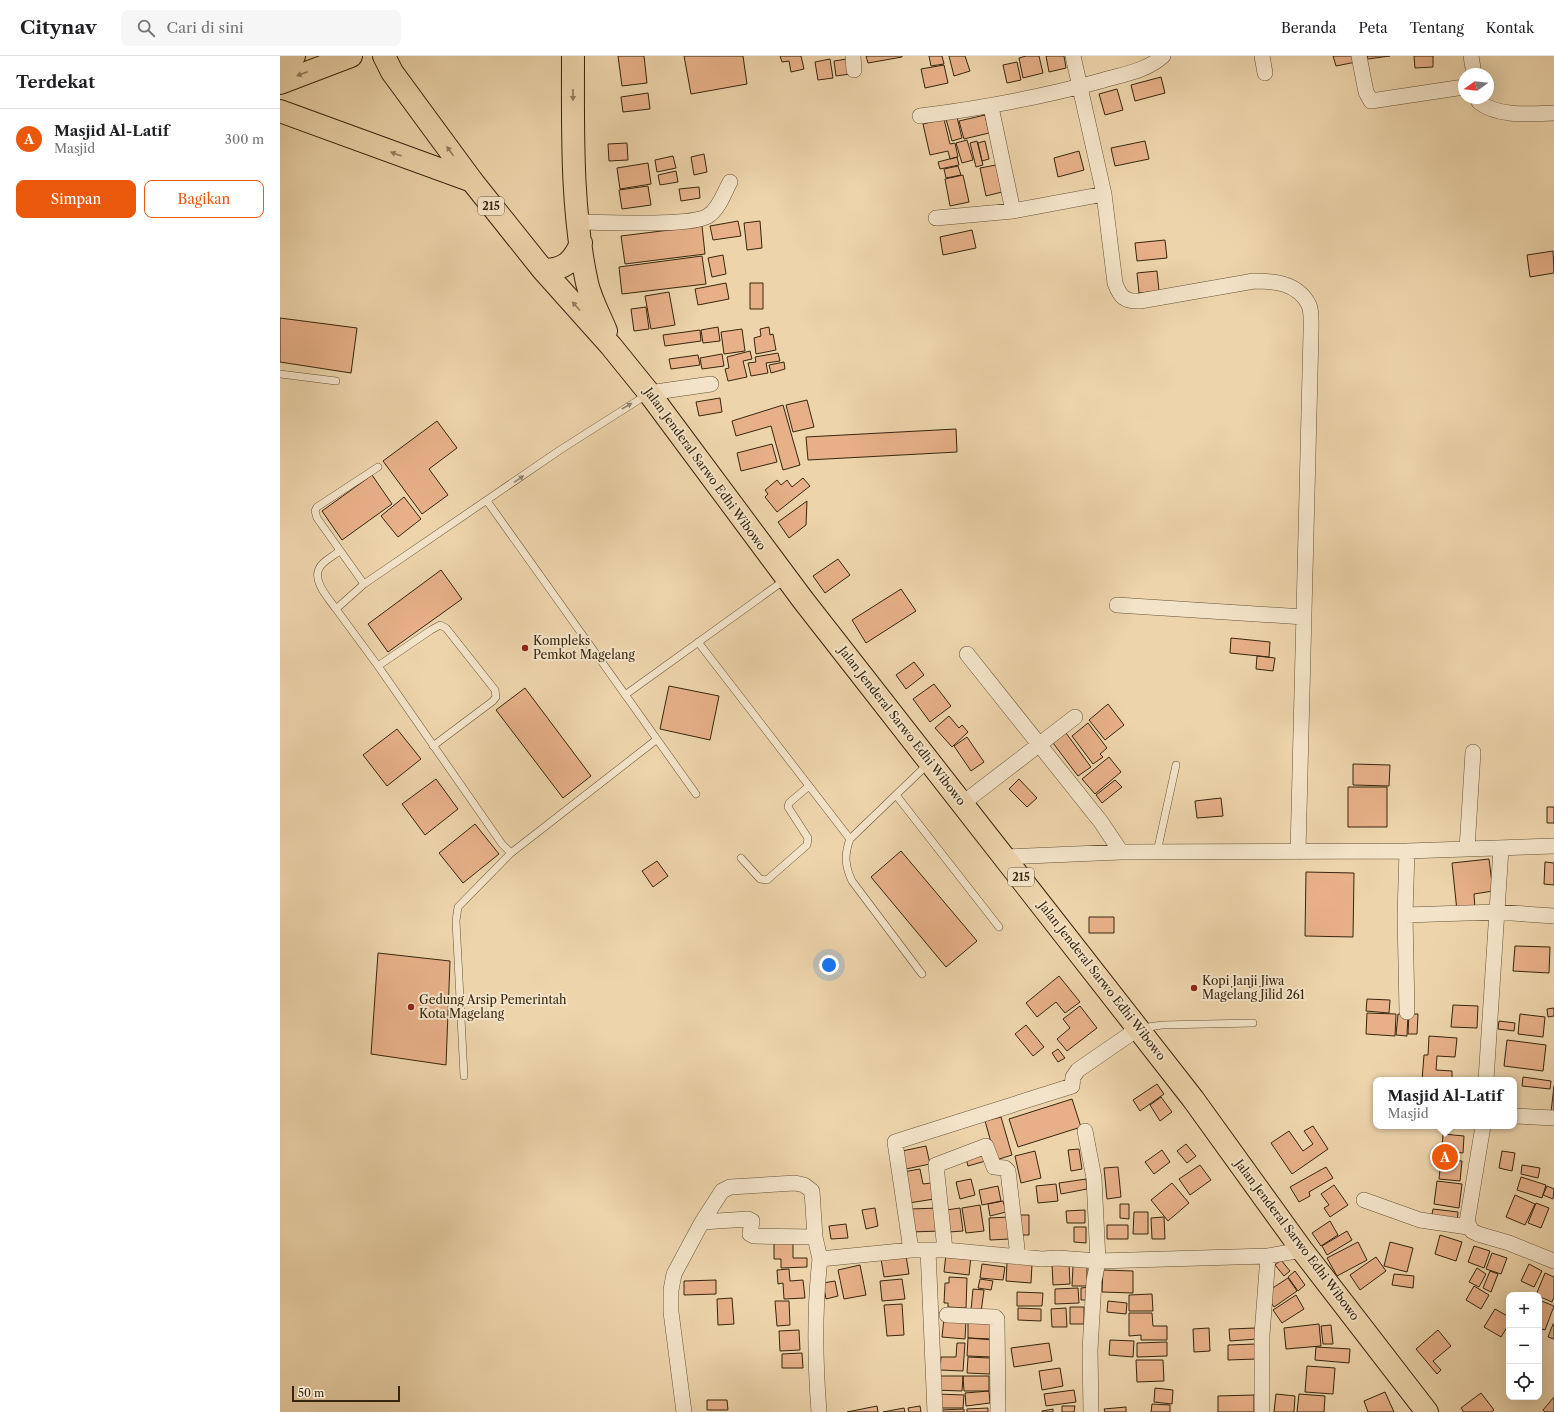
<!DOCTYPE html>
<html lang="id">
<meta charset="utf-8">
<style>
:root{--surface:#fff;--page:#f6f6f6;--text:#202124;--muted:#757577;--line:#e0e0e0;--accent:#ea580c}
body{margin:0;font-family:"Libre Caslon Text",serif;background:var(--page);color:var(--text)}
.controls{position:absolute;right:12px;bottom:12px;display:grid;overflow:hidden;border-radius:8px;box-shadow:0 4px 16px #0002}
.controls button{width:36px;height:36px;display:grid;place-items:center;padding:0;border:0;border-bottom:1px solid var(--line);background:var(--surface);color:var(--text);font:20px sans-serif}
.compass{position:absolute;left:1178px;top:12px;width:36px;height:36px;border-radius:50%;background:var(--surface);box-shadow:0 4px 16px #0002;rotate:255deg}
.scale{position:absolute;left:12px;bottom:10px;width:108px;box-sizing:border-box;padding-left:4px;border:2px solid #36260f;border-top:0;font-size:11px;line-height:14px;white-space:nowrap;color:#36260f;-webkit-text-stroke:3px #f3e3c8;paint-order:stroke}
.you{position:absolute;left:549px;top:909px;width:14px;height:14px;margin:-10px;border:3px solid #fff;border-radius:50%;background:#1a73e8;box-shadow:0 0 0 6px #1a73e833}
.badge{display:grid;place-items:center;width:26px;height:26px;border-radius:50%;background:var(--accent);color:#fff;font-size:13px;font-weight:700}
.pin{position:absolute;translate:-50% -50%;border:2px solid #fff;box-shadow:0 1px 4px #0006}
.popup{position:absolute;left:1093px;top:1021px;width:144px;height:52px;box-sizing:border-box;display:grid;place-content:center;border-radius:8px;background:var(--surface);filter:drop-shadow(0 1px 3px #0005);font-size:13px;white-space:nowrap;color:var(--muted)}
.popup b{font-size:15px;color:var(--text)}
.popup::after{content:'';position:absolute;left:50%;top:100%;margin-left:-8px;border:8px solid transparent;border-top-color:var(--surface)}
.list{margin:0;padding:0;list-style:none}
h2{display:flex;justify-content:space-between;align-items:center;height:52px;margin:0;padding:0 16px;font-size:17px}
h2 small{font-size:13px;font-weight:400;color:var(--muted)}
.list li{display:grid;grid-template-columns:26px 1fr auto;gap:12px;align-items:center;box-sizing:border-box;height:60px;padding:0 16px;border-top:1px solid var(--line)}
.list b{display:block;font-size:15px;white-space:nowrap}
.list p{margin:0;font-size:13px;white-space:nowrap;color:var(--muted)}
.list em{font-size:13px;font-style:normal;color:var(--muted)}
.actions{display:flex;gap:8px;padding:12px 16px}
.actions a{flex:1;padding:9px 0;border:1px solid var(--accent);border-radius:8px;text-align:center;font-size:14px;color:var(--accent)}
.actions .main{background:var(--accent);color:#fff}
.icon{flex:none;width:22px;height:22px;fill:none;stroke:currentColor;stroke-width:2;stroke-linecap:round;stroke-linejoin:round}
.map{position:relative;flex:none;width:1274px;height:1356px;overflow:hidden}
header{display:flex;align-items:center;gap:24px;box-sizing:border-box;height:56px;padding:0 20px;background:var(--surface);border-bottom:1px solid var(--line)}
header strong{font-size:19px}
nav{display:flex;gap:22px;margin-inline-start:auto;font-size:14px}
.search{width:280px;height:36px;background:var(--page);display:flex;align-items:center;gap:10px;box-sizing:border-box;padding:0 14px;border-radius:8px;color:var(--muted);font-size:15px}
main{display:flex}
aside{flex:1;background:var(--surface)}
.map>svg:first-child{display:block}
</style>
<header>
<strong>Citynav</strong>
<div class="search"><svg class="icon" aria-label="search" viewBox="0 0 24 24"><circle cx="10" cy="10" r="6"/><path d="M15 15l6 6"/></svg>Cari di sini</div>
<nav><a>Beranda</a><a>Peta</a><a>Tentang</a><a>Kontak</a></nav>
</header>
<main>
<aside>
<h2>Terdekat<small></small></h2>
<ul class="list">
<li><span class="badge">A</span><div><b>Masjid Al-Latif</b><p>Masjid</p></div><em>300 m</em></li>
</ul>
<div class="actions"><a class="main">Simpan</a><a>Bagikan</a></div>
</aside>
<div class="map">
<svg width="1274" height="1356" viewBox="0 0 1274 1356">
<rect width="100%" height="100%" fill="#edd4ab"/>
<filter id="stains"><feTurbulence type="fractalNoise" baseFrequency=".005" numOctaves="4"/><feColorMatrix values="0 0 0 0 .2 0 0 0 0 .09 0 0 0 0 .02 0 0 0 .5 -.17"/></filter>
<radialGradient id="worn" r=".72"><stop offset=".6" stop-color="#630" stop-opacity="0"/><stop offset="1" stop-color="#630" stop-opacity=".3"/></radialGradient>
<path fill="#e7b088" stroke="#36260f" d="M338,0H364L367,27L342,30Z
M404,0H463L467,28L411,38Z
M500,0H521L524,13L511,16L509,5L502,6Z
M586,0H622V1L588,7Z
M649,0H662L664,8L651,10Z
M669,0H685L690,15L674,20Z
M746,0H759L763,17L743,22L739,2Z
M766,0H784L786,12L769,16Z
M1053,0H1075L1076,6L1056,10Z
M1087,0H1110L1088,3Z
M1134,0H1153V11L1135,12Z
M550,3L553,22L538,24L535,6Z
M567,3L570,18L556,20L554,5Z
M737,6L741,24L727,27L723,9Z
M664,9L668,27L645,32L641,13Z
M881,21L885,37L855,45L851,29Z
M837,33L843,54L825,59L819,38Z
M368,37L370,53L343,56L341,41Z
M705,59L709,77L684,83L679,65Z
M677,61L682,82L672,85L666,63Z
M664,63L670,88L675,87L678,101L670,103L668,95L650,99L643,68Z
M687,84L693,104L682,107L676,87Z
M697,85L703,109L696,111L690,87Z
M705,85L709,103L702,105L698,87Z
M865,85L869,103L835,110L831,92Z
M347,87L348,104L329,105L328,88Z
M799,95L804,114L778,121L774,102Z
M424,98L427,116L414,119L411,101Z
M393,100L396,112L377,116L375,104Z
M677,101L679,109L660,113L658,106Z
M368,107L371,128L340,133L337,112Z
M716,109L722,136L706,140L700,112Z
M678,110L681,119L666,122L664,113Z
M396,115L398,126L380,129L378,119Z
M683,119L689,146L670,150L665,123Z
M368,130L371,149L342,153L339,134Z
M419,131L420,142L401,145L399,133Z
M458,165L461,180L433,184L430,170Z
M480,165L482,192L467,194L464,167Z
M422,170L425,198L345,208L341,180Z
M692,174L696,192L663,199L660,181Z
M885,184L887,202L857,205L855,187Z
M1273,195L1274,217L1250,221L1247,199Z
M443,199L446,218L432,221L428,202Z
M422,200L426,228L342,238L339,211Z
M877,215L879,235L859,237L857,217Z
M446,227L449,243L418,249L415,233Z
M470,227H483V253H470Z
M389,236L395,269L371,273L365,240Z
M366,251L369,273L354,275L351,253Z
M0,262L77,272L71,317L0,306Z
M438,271L440,285L423,287L421,274Z
M489,271L490,279L493,278L496,294L476,298L474,282L481,280L480,273Z
M462,273L465,295L444,298L441,276Z
M420,274L421,285L385,290L383,279Z
M470,295L472,303L463,305L467,321L448,325L445,313L449,312L447,301Z
M498,297L500,305L486,307L488,317L471,320L468,307L476,306L475,301Z
M442,298L444,310L422,313L420,302Z
M418,299L420,309L391,313L389,303Z
M504,306L505,313L491,317L489,309Z
M440,342L442,356L419,360L416,346Z
M527,344L534,371L513,376L506,349Z
M503,349L520,409L503,414L491,370L456,380L452,365Z
M157,365L177,392L149,413L168,439L142,458L103,405Z
M676,373L677,396L528,404L526,381Z
M492,388L497,406L461,415L457,397Z
M92,419L112,448L62,484L42,455Z
M523,422L530,430L497,456L485,441L488,438L485,434L497,424L501,429L507,424L512,431Z
M124,441L141,463L118,481L101,460Z
M527,445L526,469L509,482L498,466Z
M558,503L570,519L545,537L533,520Z
M161,514L182,543L108,596L88,568Z
M621,533L636,555L586,587L572,564Z
M951,582L990,586L989,601L950,597Z
M977,600L995,602L993,615L976,613Z
M634,606L644,619L626,633L616,619Z
M654,628L671,650L650,666L633,643Z
M389,630L439,640L430,684L380,673Z
M245,632L311,720L283,742L216,654Z
M828,648L844,669L825,684L809,664Z
M669,660L679,672L682,669L688,676L672,691L655,672Z
M808,667L827,692L820,698L823,701L813,708L792,680Z
M117,673L141,703L107,730L83,699Z
M786,677L811,711L798,720L773,687Z
M687,681L704,706L691,715L674,690Z
M829,701L841,716L815,738L802,723Z
M1073,708L1110,709L1109,730L1073,729Z
M156,723L178,753L145,779L122,748Z
M739,723L757,742L747,751L729,733Z
M835,724L842,731L822,747L816,739Z
M1068,731H1107V771H1068Z
M941,742L943,760L917,762L915,745Z
M1267,751H1274V767H1267Z
M195,768L219,798L183,827L159,797Z
M621,795L697,885L666,911L591,821Z
M1209,803L1213,835L1194,838L1195,853L1177,855L1172,807Z
M377,805L388,820L373,831L362,815Z
M1265,806L1274,807V829L1264,828Z
M1026,816L1074,817L1073,881L1025,880Z
M809,861H834V877H809Z
M1235,890L1270,891L1269,917L1233,915Z
M98,897L170,905L166,1009L91,998Z
M779,920L800,946L785,957L776,946L757,961L746,947Z
M1087,943L1110,944L1109,957L1086,955Z
M1173,949L1198,950L1197,972L1171,971Z
M800,950L817,972L787,995L777,983L790,972L783,963Z
M1274,952V960L1268,961L1267,953Z
M1087,957L1116,958L1115,980L1086,978Z
M1118,958H1128L1127,980L1116,979Z
M1129,958H1138L1137,978H1128Z
M1240,958L1265,961L1263,981L1238,978Z
M1219,965L1235,967L1234,975L1218,973Z
M746,969L764,991L753,1000L735,978Z
M1149,980L1177,982L1175,1001L1157,1000L1156,1014L1172,1015V1024H1142L1144,999H1148Z
M1227,984L1266,989L1263,1015L1224,1010Z
M778,993L785,1002L778,1006L772,997Z
M1243,1021L1271,1025L1270,1033L1242,1030Z
M877,1028L884,1038L860,1055L853,1044Z
M1274,1030V1057L1271,1056Z
M881,1041L892,1056L880,1065L870,1049Z
M792,1043L801,1071L738,1091L729,1063Z
M721,1061L732,1099L716,1104L705,1065Z
M1033,1070L1048,1093L1012,1118L991,1087L1009,1075L1023,1095L1033,1088L1024,1075Z
M1163,1078L1184,1080L1183,1097L1162,1095Z
M906,1088L916,1100L907,1107L897,1095Z
M646,1090L650,1108L626,1113L622,1095Z
M799,1093L802,1113L791,1115L788,1094Z
M706,1094L709,1104L688,1110L685,1099Z
M882,1094L890,1106L874,1118L865,1106Z
M755,1095L761,1122L741,1127L735,1100Z
M1222,1095L1235,1097L1232,1115L1219,1112Z
M1161,1103L1182,1105L1180,1125L1159,1123Z
M920,1109L931,1124L910,1139L899,1123Z
M1242,1109L1260,1112L1258,1122L1241,1118Z
M838,1111L841,1141L827,1143L824,1112Z
M1046,1111L1053,1122L1029,1136L1030,1140L1019,1146L1010,1131Z
M640,1113L643,1128L651,1127L654,1143L629,1147L623,1116Z
M1241,1121L1266,1129L1262,1142L1237,1134Z
M691,1123L695,1139L680,1143L676,1126Z
M806,1123L807,1133L781,1138L779,1127Z
M1157,1125L1182,1128L1179,1152L1154,1148Z
M892,1127L909,1147L888,1165L871,1144Z
M776,1128L778,1145L758,1147L756,1130Z
M1054,1129L1068,1149L1050,1161L1044,1152L1049,1149L1041,1138Z
M718,1130L721,1145L702,1149L699,1134Z
M1267,1130L1274,1133L1273,1143L1263,1139Z
M1235,1139L1255,1148L1245,1169L1226,1161Z
M723,1145L726,1156L710,1160L708,1148Z
M1256,1147L1269,1152L1261,1172L1248,1167Z
M840,1148H849V1163L840,1162Z
M700,1149L704,1175L686,1177L682,1152Z
M595,1152L598,1170L586,1173L582,1154Z
M660,1152L661,1175L630,1176L629,1153Z
M680,1152L683,1175L669,1176L666,1154Z
M1153,1153L1178,1156L1177,1167L1151,1164Z
M805,1154V1167H787L786,1155Z
M854,1156H868V1178H853Z
M737,1159H749V1179H737Z
M729,1161L730,1183L710,1184L709,1162Z
M884,1161L885,1183H872L871,1162Z
M1050,1165L1058,1179L1041,1190L1032,1177Z
M566,1168L568,1182L551,1183L549,1170Z
M827,1169H848V1183H827Z
M794,1171H806V1187L794,1186Z
M1067,1175L1072,1184L1047,1199L1042,1190Z
M1160,1179L1182,1186L1176,1205L1155,1198Z
M494,1185H513V1202H527V1211L501,1212V1203H494Z
M1078,1186L1087,1204L1057,1220L1047,1202Z
M1110,1186L1133,1192L1127,1216L1104,1210Z
M1194,1190L1210,1195L1204,1212L1188,1206Z
M1212,1197L1227,1202L1221,1218L1206,1213Z
M666,1198L691,1200L689,1219L664,1216Z
M626,1200L629,1218L604,1221L601,1203Z
M1096,1201L1106,1215L1080,1234L1070,1219Z
M1001,1204L1010,1215L1004,1220L995,1209Z
M727,1207L752,1208L751,1227L726,1225Z
M789,1207L790,1228L773,1229L772,1208Z
M702,1208L725,1211L723,1224L700,1222Z
M1249,1208L1262,1215L1254,1231L1241,1225Z
M580,1209L586,1239L564,1243L558,1214Z
M793,1210H807V1230H792Z
M1197,1212L1206,1218L1199,1231L1189,1226Z
M509,1213L510,1225L523,1224L525,1242L504,1243L503,1227L498,1228L497,1214Z
M823,1214L853,1215V1237L822,1236Z
M1015,1215L1025,1229L1018,1235L1008,1221Z
M1210,1215L1218,1218L1211,1236L1203,1232Z
M1265,1217L1274,1221V1241L1272,1246L1256,1239Z
M1114,1218L1134,1220L1133,1232L1112,1229Z
M669,1221L687,1222L686,1252L668,1251V1247H664L665,1227H669Z
M1008,1222L1017,1235L994,1251L985,1237Z
M622,1223L625,1243L602,1245L600,1225Z
M700,1223L713,1225L711,1234L698,1232Z
M436,1224V1238L404,1239V1225Z
M555,1225L558,1240L546,1243L543,1227Z
M1194,1230L1209,1239L1201,1253L1186,1244Z
M810,1231L811,1244H801V1232Z
M798,1232L799,1247L775,1248V1233Z
M693,1233L704,1234L701,1256L691,1254Z
M737,1236L763,1237L762,1250H737Z
M872,1238L873,1255H849V1239Z
M1016,1239L1024,1253L1002,1267L993,1254Z
M452,1242L454,1268L438,1269L437,1243Z
M1259,1244L1274,1250L1265,1274L1259,1272Z
M495,1245H509L510,1269L497,1270Z
M828,1245L847,1247L846,1258L827,1256Z
M622,1248L624,1279L607,1280L604,1249Z
M790,1251H804V1268H790Z
M738,1252L761,1253V1265L738,1264Z
M786,1252L787,1271H772L771,1253Z
M1215,1253L1229,1261V1268L1221,1281L1204,1271Z
M849,1257H872L873,1270H887V1284H861V1279L849,1280Z
M664,1262L686,1264L685,1283L662,1281Z
M688,1263L714,1265L713,1283L688,1282Z
M1039,1268L1041,1290L1006,1293L1004,1272Z
M1273,1268H1274V1283L1268,1281Z
M1051,1269L1053,1288H1043L1041,1270Z
M929,1272L930,1295L914,1296L913,1273Z
M976,1272L977,1283L950,1285L949,1273Z
M519,1274L520,1294L500,1295L499,1275Z
M1158,1274L1171,1290L1153,1305L1161,1314L1157,1318L1136,1293Z
M688,1282L713,1284L712,1301L687,1300Z
M830,1284L854,1285L853,1301L829,1299Z
M887,1286V1300L857,1301V1287Z
M677,1287H685L683,1315L660,1314L661,1301H676Z
M769,1287L772,1305L734,1311L731,1292Z
M976,1288V1303L948,1304V1289Z
M1036,1291L1070,1293L1069,1307L1035,1304Z
M522,1297L523,1312H502V1298Z
M688,1301L710,1302V1318L687,1317Z
M856,1304H883L884,1325L857,1326Z
M1027,1310L1055,1312L1053,1338L1025,1336Z
M780,1312L783,1330L762,1334L759,1315Z
M655,1320H683L682,1335L654,1334Z
M683,1320H709V1335H684Z
M875,1332L893,1334L892,1348L874,1346Z
M794,1334L796,1346L766,1350L764,1338Z
M709,1335L710,1347L686,1350L685,1337Z
M1105,1336L1114,1356H1088L1084,1345Z
M1201,1337L1214,1354L1211,1356H1184L1181,1352Z
M657,1338L684,1339L683,1352H657Z
M996,1338L1015,1340L1014,1356H994Z
M1019,1338L1045,1340L1044,1356H1017Z
M974,1339V1356H938V1340Z
M1274,1341V1356H1265L1263,1354Z
M427,1344H447L448,1354H427Z
M872,1348L890,1349V1356H871Z
M597,1350L598,1356H567Z
M640,1350L641,1356H629L628,1352Z
M782,1350H795L794,1356H782Z
M846,1351V1356H825L824,1353Z
M624,1352L625,1356H603Z
M708,1352V1356H687V1353Z
M684,1353V1356H660V1354Z
M773,1353V1356H762V1355Z"/>
<g fill="none" stroke-linecap="round" stroke-linejoin="round">
<g stroke="#645236" stroke-width="8">
<path id="lane" d="M0,318L56,325
M368,338L280,394L84,528L56,553L98,610L222,788L231,797L376,684
M207,445L416,738
M84,528L37,462L35,455L37,451L98,411
M56,553C49,543 31,524 40,511C43,505 54,500 59,495
M418,586L570,783L649,707
M98,610L151,574L160,569L166,572L215,634L216,641L213,645L153,690
M345,639L506,523
M616,739L719,871
M570,783C564,799 565,810 572,825L642,918
M877,796L896,709
M461,802L480,823L487,824L527,789L528,782L508,751L509,747L529,730
M862,972L882,969L973,967
M184,1020L176,865L178,851L231,797"/>
</g>
<g stroke="#645236" stroke-width="16">
<path id="street" d="M573,0L574,14
M793,0L824,138L835,227C840,241 845,246 860,245L974,225C995,225 1018,227 1029,249C1032,256 1031,269 1031,277L1018,796
M982,0L985,17
M1079,0L1086,36L1091,45L1184,31
M1191,0L1194,18
M1198,42L1199,46C1218,61 1250,58 1274,57
M711,51L733,155
M640,60C703,52 763,41 824,24C845,18 866,15 883,0
M656,162L733,155L824,138
M298,166C325,166 409,171 428,160C439,153 444,137 450,126
M369,337L431,328
M837,549L1024,561
M687,598L821,766L841,796
M683,747L795,661
M1187,793L1193,696
M1127,795L1125,859L1127,956
M725,801L841,796L1127,795L1274,790
M1125,859L1217,856L1274,860
M1206,1024L1221,793
M1234,1060L1274,1062
M1203,1070L1187,1166L1192,1175L1198,1178L1229,1187L1274,1205
M1084,1144L1140,1164L1188,1171
M422,1166L468,1163L472,1165L470,1178L474,1180L535,1181
M631,1194L615,1086L792,1030L793,1021L798,1014L859,972
M648,1194L655,1356
M665,1194L656,1109L706,1090L714,1111L725,1112L728,1115L738,1201
M667,1259L715,1261L717,1263L718,1356
M404,1356L391,1256V1234L394,1218L422,1166L442,1135L450,1131L515,1127L524,1129L532,1135L535,1181L540,1203
M539,1356C535,1305 534,1255 540,1203L631,1194H665L762,1203L778,1202L818,1205L814,1122L805,1075
M811,1356L810,1294L814,1225L818,1205L988,1200L1022,1194
M982,1356V1279L988,1200"/>
</g>
<g stroke="#36260f" stroke-width="24">
<path id="primary" d="M104,0L112,16L192,125L263,214L331,290L369,337L523,544L913,1043L1022,1194L1147,1356
M293,0C293,76 291,153 307,227C311,244 320,260 326,275
M263,214C284,214 293,206 301,187"/>
</g>
<g stroke="#36260f" stroke-width="24">
<path id="highway" d="M0,5L14,0
M0,27L71,0
M0,55L192,125"/>
</g>
<use href="#lane" stroke="#f3e3c8" stroke-width="7"/>
<use href="#street" stroke="#f3e3c8" stroke-width="15"/>
<use href="#primary" stroke="#edd4ab" stroke-width="22"/>
<use href="#highway" stroke="#edd4ab" stroke-width="22"/>
</g>
<defs><path id="oneway-solid" d="M-6-.8H1V-3.2L6.5 0L1 3.2V.8H-6Z"/></defs>
<g fill="#927d5d">
<use href="#oneway-solid" transform="translate(22 18) rotate(159)"/>
<use href="#oneway-solid" transform="translate(293 39) rotate(90)"/>
<use href="#oneway-solid" transform="translate(170 95) rotate(-126)"/>
<use href="#oneway-solid" transform="translate(116 98) rotate(-160)"/>
<use href="#oneway-solid" transform="translate(296 250) rotate(-132)"/>
</g>
<g fill="#94846c">
<use href="#oneway-solid" transform="translate(347 350) rotate(-30)"/>
<use href="#oneway-solid" transform="translate(239 423) rotate(-35)"/>
</g>
<g fill="#8f2418" stroke="#f3e3c8" stroke-width="1.5">
<circle cx="245" cy="592" r="4"/>
<circle cx="914" cy="932" r="4"/>
<circle cx="131" cy="951" r="4"/>
</g>
<g text-anchor="middle" stroke-width="4" stroke-linejoin="round" paint-order="stroke">
<g fill="#f3e3c8" stroke="#6f5f46" stroke-width="1">
<rect x="198" y="141" width="26" height="18" rx="3"/>
<rect x="728" y="812" width="26" height="18" rx="3"/>
</g>
<g font-size="11" font-weight="bold" fill="#36260f">
<text x="211" y="154">215</text>
<text x="741" y="825">215</text>
</g>
<g font-size="12" fill="#36260f" stroke="#f3e3c8">
<text transform="translate(425 413) rotate(54)" y="4">Jalan Jenderal Sarwo Edhi Wibowo</text>
<text transform="translate(622 670) rotate(52)" y="4">Jalan Jenderal Sarwo Edhi Wibowo</text>
<text transform="translate(822 925) rotate(52)" y="4">Jalan Jenderal Sarwo Edhi Wibowo</text>
<text transform="translate(1017 1184) rotate(53)" y="4">Jalan Jenderal Sarwo Edhi Wibowo</text>
</g>
<g font-size="12" fill="#36260f" stroke="#f3e3c8" text-anchor="start">
<text x="253" y="589">Kompleks<tspan x="253" dy="14">Pemkot Magelang</tspan></text>
<text x="922" y="929">Kopi Janji Jiwa<tspan x="922" dy="14">Magelang Jilid 261</tspan></text>
<text x="139" y="948">Gedung Arsip Pemerintah<tspan x="139" dy="14">Kota Magelang</tspan></text>
</g>
</g>
<rect width="100%" height="100%" filter="url(#stains)"/>
<rect width="100%" height="100%" fill="url(#worn)"/>
</svg>
<div class="controls">
<button>+</button>
<button>−</button>
<button><svg class="icon" aria-label="locate" viewBox="0 0 24 24"><circle cx="12" cy="12" r="6"/><path d="M12 2v4M12 18v4M2 12h4M18 12h4"/></svg></button>
</div>
<svg class="compass" viewBox="-18 -18 36 36"><path d="M0-13l5 13h-10z" fill="#e53935"/><path d="M0 13l5-13h-10z" fill="#757577"/></svg>
<div class="scale">50 m</div>
<div class="you"></div>
<div class="pin badge" style="left:1165px;top:1101px">A</div>
<div class="popup"><b>Masjid Al-Latif</b>Masjid</div>
</div>
</main>
